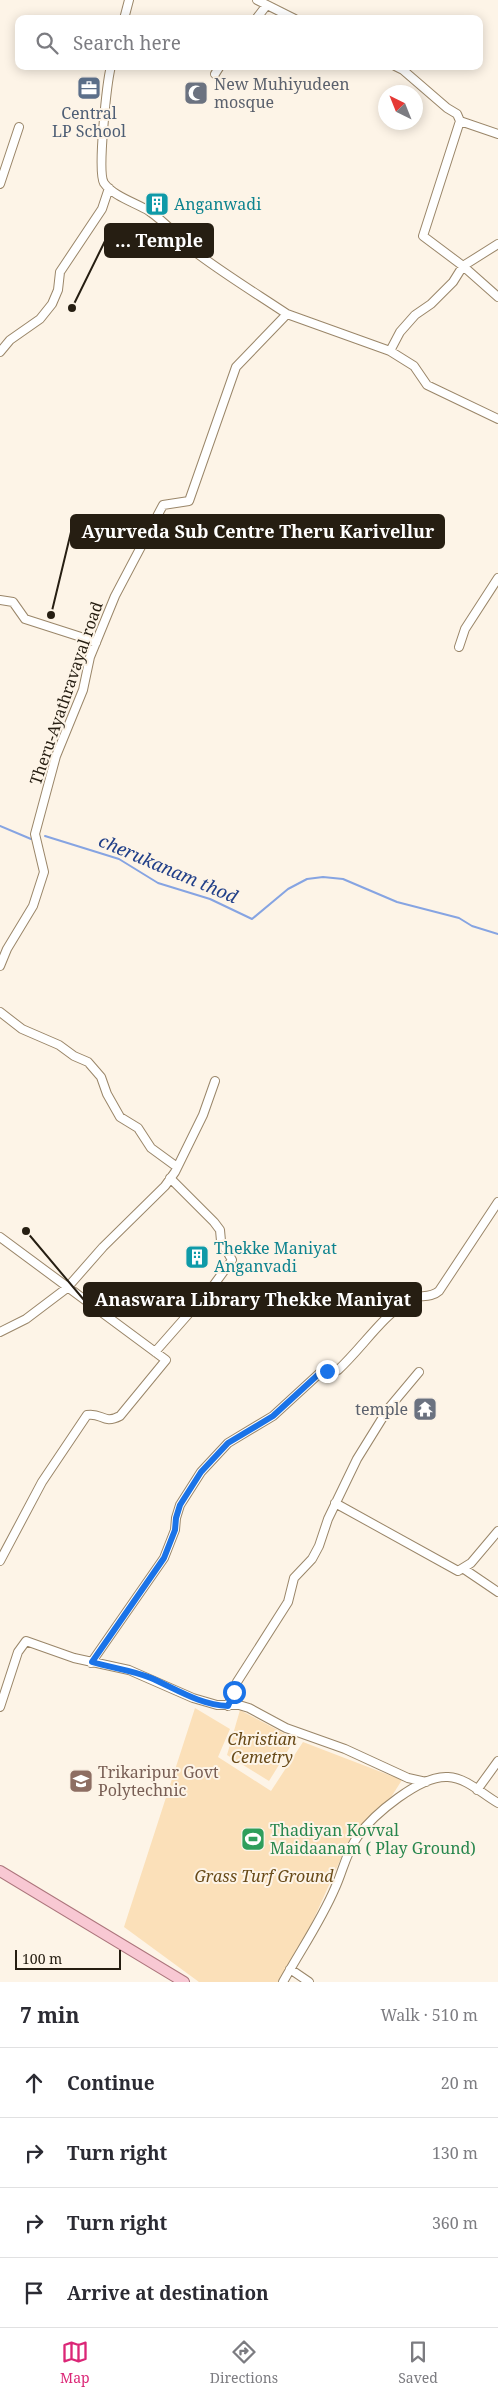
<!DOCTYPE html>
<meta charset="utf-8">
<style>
:root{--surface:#fff;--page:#f7f7f7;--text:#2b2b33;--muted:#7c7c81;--line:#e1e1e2;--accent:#db2777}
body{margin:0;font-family:"Noto Serif",serif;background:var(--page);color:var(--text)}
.compass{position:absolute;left:378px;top:85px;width:45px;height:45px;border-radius:50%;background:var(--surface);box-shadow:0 2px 12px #0003;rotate:317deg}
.scale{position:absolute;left:15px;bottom:12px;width:106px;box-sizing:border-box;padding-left:5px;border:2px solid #261e12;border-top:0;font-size:14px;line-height:18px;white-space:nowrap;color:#261e12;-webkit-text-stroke:4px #fdf4e7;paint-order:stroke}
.stop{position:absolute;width:15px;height:15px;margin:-11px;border:4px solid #1a73e8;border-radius:50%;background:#fff}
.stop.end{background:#1a73e8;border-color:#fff;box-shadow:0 1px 5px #0008}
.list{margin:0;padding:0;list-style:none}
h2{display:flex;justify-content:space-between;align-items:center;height:65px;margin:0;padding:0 20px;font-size:21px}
h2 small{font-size:16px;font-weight:400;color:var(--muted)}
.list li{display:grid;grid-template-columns:32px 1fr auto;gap:15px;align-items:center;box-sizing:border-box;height:70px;padding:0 20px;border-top:1px solid var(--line)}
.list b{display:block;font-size:19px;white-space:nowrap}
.list em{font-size:16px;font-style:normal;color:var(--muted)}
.icon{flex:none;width:28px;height:28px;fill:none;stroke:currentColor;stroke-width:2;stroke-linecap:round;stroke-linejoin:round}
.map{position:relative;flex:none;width:498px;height:1982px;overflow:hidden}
.search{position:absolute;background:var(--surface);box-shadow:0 2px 12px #0003;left:15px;right:15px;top:15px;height:55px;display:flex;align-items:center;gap:12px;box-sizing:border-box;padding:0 18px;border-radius:10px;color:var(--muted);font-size:19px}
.sheet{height:345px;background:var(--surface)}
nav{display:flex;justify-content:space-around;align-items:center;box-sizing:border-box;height:70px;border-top:1px solid var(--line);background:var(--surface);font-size:14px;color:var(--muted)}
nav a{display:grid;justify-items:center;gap:2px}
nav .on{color:var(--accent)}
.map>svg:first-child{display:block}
</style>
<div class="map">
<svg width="498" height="1982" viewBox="0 0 498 1982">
<rect width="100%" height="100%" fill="#fdf4e7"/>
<path fill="#fbe0b9" d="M195,1708L230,1729L218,1757L271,1791L303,1742L402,1780L388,1802L363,1823L343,1854L311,1925L278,1982H199L124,1927Z
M240,1710L295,1739L269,1781L227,1755Z"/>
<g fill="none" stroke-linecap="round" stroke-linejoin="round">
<path stroke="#86a4e2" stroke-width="2" d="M0,826L31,839
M45,836L119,859L158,883L210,899L252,919L288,889L307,879L323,877L343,879L397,902L459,918L472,926L498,934"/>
<g stroke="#9a8669" stroke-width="10">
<path id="minor" d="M257,0L295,19
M124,19L129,0
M256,19L266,6
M395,66L403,70L447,108L457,114L460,121L423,236L463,266L498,297
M215,74L220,66
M460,121L498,134
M0,184L19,127
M287,314L390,351L414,366L427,385L498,419
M390,351L400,332L415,315L431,304L453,282L463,266L498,244
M0,352L10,340L40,319L52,304L58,290L60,272L102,209L109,188
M0,600L13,602L25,619L81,637L96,643
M459,647L465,629L498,578
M0,966L7,949L33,906L44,872L35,834L56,756L83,690L90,657L115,596L163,505L189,501L236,367L287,314C257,294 226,275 198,254C181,241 167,223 149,211C136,203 113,196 104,183C97,172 107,82 111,66
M0,1012L22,1029L59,1045L74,1056L88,1062L101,1077L107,1094L120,1117L138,1128L151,1148L177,1167
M0,1237L166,1360L120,1416C103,1425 102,1412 87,1415L42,1482L0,1561
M0,1332L26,1319L67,1288L103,1247L165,1186L175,1172L203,1115L215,1081
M155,1352L213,1286L232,1260L221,1241L220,1230L214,1222L170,1178
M335,1503L458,1571L471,1563L498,1531
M464,1569L498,1592
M91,1663L164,1558L175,1530L176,1518L180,1505L201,1472L228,1443L273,1416L322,1371L332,1373L338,1370C362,1348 382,1316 410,1299C419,1294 430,1299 439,1291L498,1202
M228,1706L237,1682L288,1602L294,1578L312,1559L319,1546L328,1519L357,1459L388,1409L419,1372
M0,1707L18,1652L26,1641L74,1658L129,1670L193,1698L217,1705H239L249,1708L286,1728L345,1749L408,1778L426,1782
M477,1790L498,1761
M290,1969L309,1982
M283,1982C300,1951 321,1921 335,1888C343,1871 346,1852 358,1836C373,1815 420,1775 448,1777C467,1778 482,1794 498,1803"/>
</g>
<g stroke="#ac757c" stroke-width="12">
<path id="major" d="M0,1871L184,1982"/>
</g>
<use href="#minor" stroke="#fff" stroke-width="8"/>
<use href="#major" stroke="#f8c8d3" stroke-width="10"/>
</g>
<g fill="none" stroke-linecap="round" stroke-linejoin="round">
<path stroke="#1a73e8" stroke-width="6" d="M234,1692L228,1706C200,1705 176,1689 151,1678C132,1670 112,1668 92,1662L164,1558L175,1530L176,1518L180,1505L201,1472L228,1443L273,1416L322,1371H327"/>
</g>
<defs>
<g id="office-square" transform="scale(1.25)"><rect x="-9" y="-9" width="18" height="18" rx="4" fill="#5c6f8a" stroke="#fdf4e7"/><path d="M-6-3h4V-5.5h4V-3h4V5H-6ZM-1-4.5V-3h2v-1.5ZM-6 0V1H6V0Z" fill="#fff"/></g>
<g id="mosque-square" transform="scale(1.25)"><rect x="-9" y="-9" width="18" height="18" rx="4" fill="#6b7280" stroke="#fdf4e7"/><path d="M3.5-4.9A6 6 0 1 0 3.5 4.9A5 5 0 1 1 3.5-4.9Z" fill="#fff"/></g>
<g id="building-square" transform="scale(1.25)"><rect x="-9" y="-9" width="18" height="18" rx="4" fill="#0f9aa8" stroke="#fdf4e7"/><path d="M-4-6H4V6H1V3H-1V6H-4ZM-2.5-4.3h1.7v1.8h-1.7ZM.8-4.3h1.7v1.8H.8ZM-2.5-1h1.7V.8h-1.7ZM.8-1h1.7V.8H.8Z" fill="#fff"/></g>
<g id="temple-square" transform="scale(1.25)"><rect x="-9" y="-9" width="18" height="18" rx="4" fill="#6b7280" stroke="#fdf4e7"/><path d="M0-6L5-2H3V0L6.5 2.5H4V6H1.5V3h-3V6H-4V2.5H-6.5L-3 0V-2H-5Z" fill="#fff"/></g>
<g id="university-square" transform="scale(1.25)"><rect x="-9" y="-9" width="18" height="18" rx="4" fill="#8d6e63" stroke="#fdf4e7"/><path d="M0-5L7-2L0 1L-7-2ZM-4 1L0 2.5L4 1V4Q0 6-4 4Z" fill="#fff"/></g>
<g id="stadium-square" transform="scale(1.25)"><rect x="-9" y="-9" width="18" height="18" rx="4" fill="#2e9e5b" stroke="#fdf4e7"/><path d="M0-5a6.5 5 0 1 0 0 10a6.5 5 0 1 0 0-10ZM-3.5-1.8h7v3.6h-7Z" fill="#fff"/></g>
</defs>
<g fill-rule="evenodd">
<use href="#office-square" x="89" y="88"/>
<use href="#mosque-square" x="196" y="93"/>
<use href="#building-square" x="157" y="204"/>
<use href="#building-square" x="197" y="1257"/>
<use href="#temple-square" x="425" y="1409"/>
<use href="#university-square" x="81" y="1781"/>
<use href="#stadium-square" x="253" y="1839"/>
</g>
<g text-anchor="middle" stroke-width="4" stroke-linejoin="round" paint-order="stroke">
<g font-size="16" fill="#5b616d" stroke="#fdf4e7" text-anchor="start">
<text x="214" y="90">New Muhiyudeen<tspan x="214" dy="18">mosque</tspan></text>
<text x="408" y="1415" text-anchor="end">temple</text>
</g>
<g font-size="16" fill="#4e5e75" stroke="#fdf4e7">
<text x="89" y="119">Central<tspan x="89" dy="18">LP School</tspan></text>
</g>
<g font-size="16" fill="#0d838f" stroke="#fdf4e7" text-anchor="start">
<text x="174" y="210">Anganwadi</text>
<text x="214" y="1254">Thekke Maniyat<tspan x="214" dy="18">Anganvadi</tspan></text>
</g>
<g font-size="16" fill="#261e12" stroke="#fdf4e7">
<text transform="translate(66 693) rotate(-71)" y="6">Theru-Ayathravayal road</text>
</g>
<g font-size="16" font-style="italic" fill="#684a18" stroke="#fdf4e7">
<text x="262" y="1745">Christian<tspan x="262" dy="18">Cemetry</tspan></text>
<text x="264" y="1882">Grass Turf Ground</text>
</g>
<g font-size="16" fill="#785e54" stroke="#fdf4e7" text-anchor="start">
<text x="98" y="1778">Trikaripur Govt<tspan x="98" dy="18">Polytechnic</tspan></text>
</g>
<g font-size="16" fill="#27864d" stroke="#fdf4e7" text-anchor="start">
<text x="270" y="1836">Thadiyan Kovval<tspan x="270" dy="18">Maidaanam ( Play Ground)</tspan></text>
</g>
<g font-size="18" font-style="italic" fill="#224089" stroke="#fdf4e7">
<text transform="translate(168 869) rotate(23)" y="6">cherukanam thod</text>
</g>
</g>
<path fill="none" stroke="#261e12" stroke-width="2" d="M72 308L105 241M51 615L71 532M26 1231L84 1300"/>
<g fill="#261e12" stroke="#fdf4e7" stroke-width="2">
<circle cx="72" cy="308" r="5"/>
<circle cx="51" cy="615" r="5"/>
<circle cx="26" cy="1231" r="5"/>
</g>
<g fill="#261e12" stroke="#261e12" stroke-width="2">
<rect x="105" y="224" width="108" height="33" rx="5"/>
<rect x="71" y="515" width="373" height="33" rx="5"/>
<rect x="84" y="1283" width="337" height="33" rx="5"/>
</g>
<g font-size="18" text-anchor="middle" font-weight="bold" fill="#fff">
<text x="159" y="247">... Temple</text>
<text x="258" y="538">Ayurveda Sub Centre Theru Karivellur</text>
<text x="253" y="1306">Anaswara Library Thekke Maniyat</text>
</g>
</svg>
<svg class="compass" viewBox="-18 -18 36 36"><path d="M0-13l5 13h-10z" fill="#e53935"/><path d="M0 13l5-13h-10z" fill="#7c7c81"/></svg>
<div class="scale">100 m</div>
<div class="stop" style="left:234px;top:1692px"></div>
<div class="stop end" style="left:327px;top:1371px"></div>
<div class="search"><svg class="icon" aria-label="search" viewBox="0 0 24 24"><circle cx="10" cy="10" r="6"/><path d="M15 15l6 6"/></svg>Search here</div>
</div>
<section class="sheet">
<h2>7 min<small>Walk · 510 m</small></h2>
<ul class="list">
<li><svg class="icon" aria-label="ahead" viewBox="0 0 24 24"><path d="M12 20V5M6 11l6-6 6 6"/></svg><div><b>Continue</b></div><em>20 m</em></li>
<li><svg class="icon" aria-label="right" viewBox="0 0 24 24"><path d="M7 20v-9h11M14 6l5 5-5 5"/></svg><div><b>Turn right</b></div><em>130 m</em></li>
<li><svg class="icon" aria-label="right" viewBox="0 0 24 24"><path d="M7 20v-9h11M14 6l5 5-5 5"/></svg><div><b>Turn right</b></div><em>360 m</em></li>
<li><svg class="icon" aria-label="arrive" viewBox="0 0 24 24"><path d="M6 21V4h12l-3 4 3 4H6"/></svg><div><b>Arrive at destination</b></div></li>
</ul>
</section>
<nav>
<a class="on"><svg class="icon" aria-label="map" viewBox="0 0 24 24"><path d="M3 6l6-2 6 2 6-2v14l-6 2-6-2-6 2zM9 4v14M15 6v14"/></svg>Map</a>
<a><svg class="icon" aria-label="directions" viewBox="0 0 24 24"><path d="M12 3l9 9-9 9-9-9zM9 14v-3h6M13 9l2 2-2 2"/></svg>Directions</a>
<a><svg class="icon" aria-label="saved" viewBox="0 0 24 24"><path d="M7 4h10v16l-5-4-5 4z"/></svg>Saved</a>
</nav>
